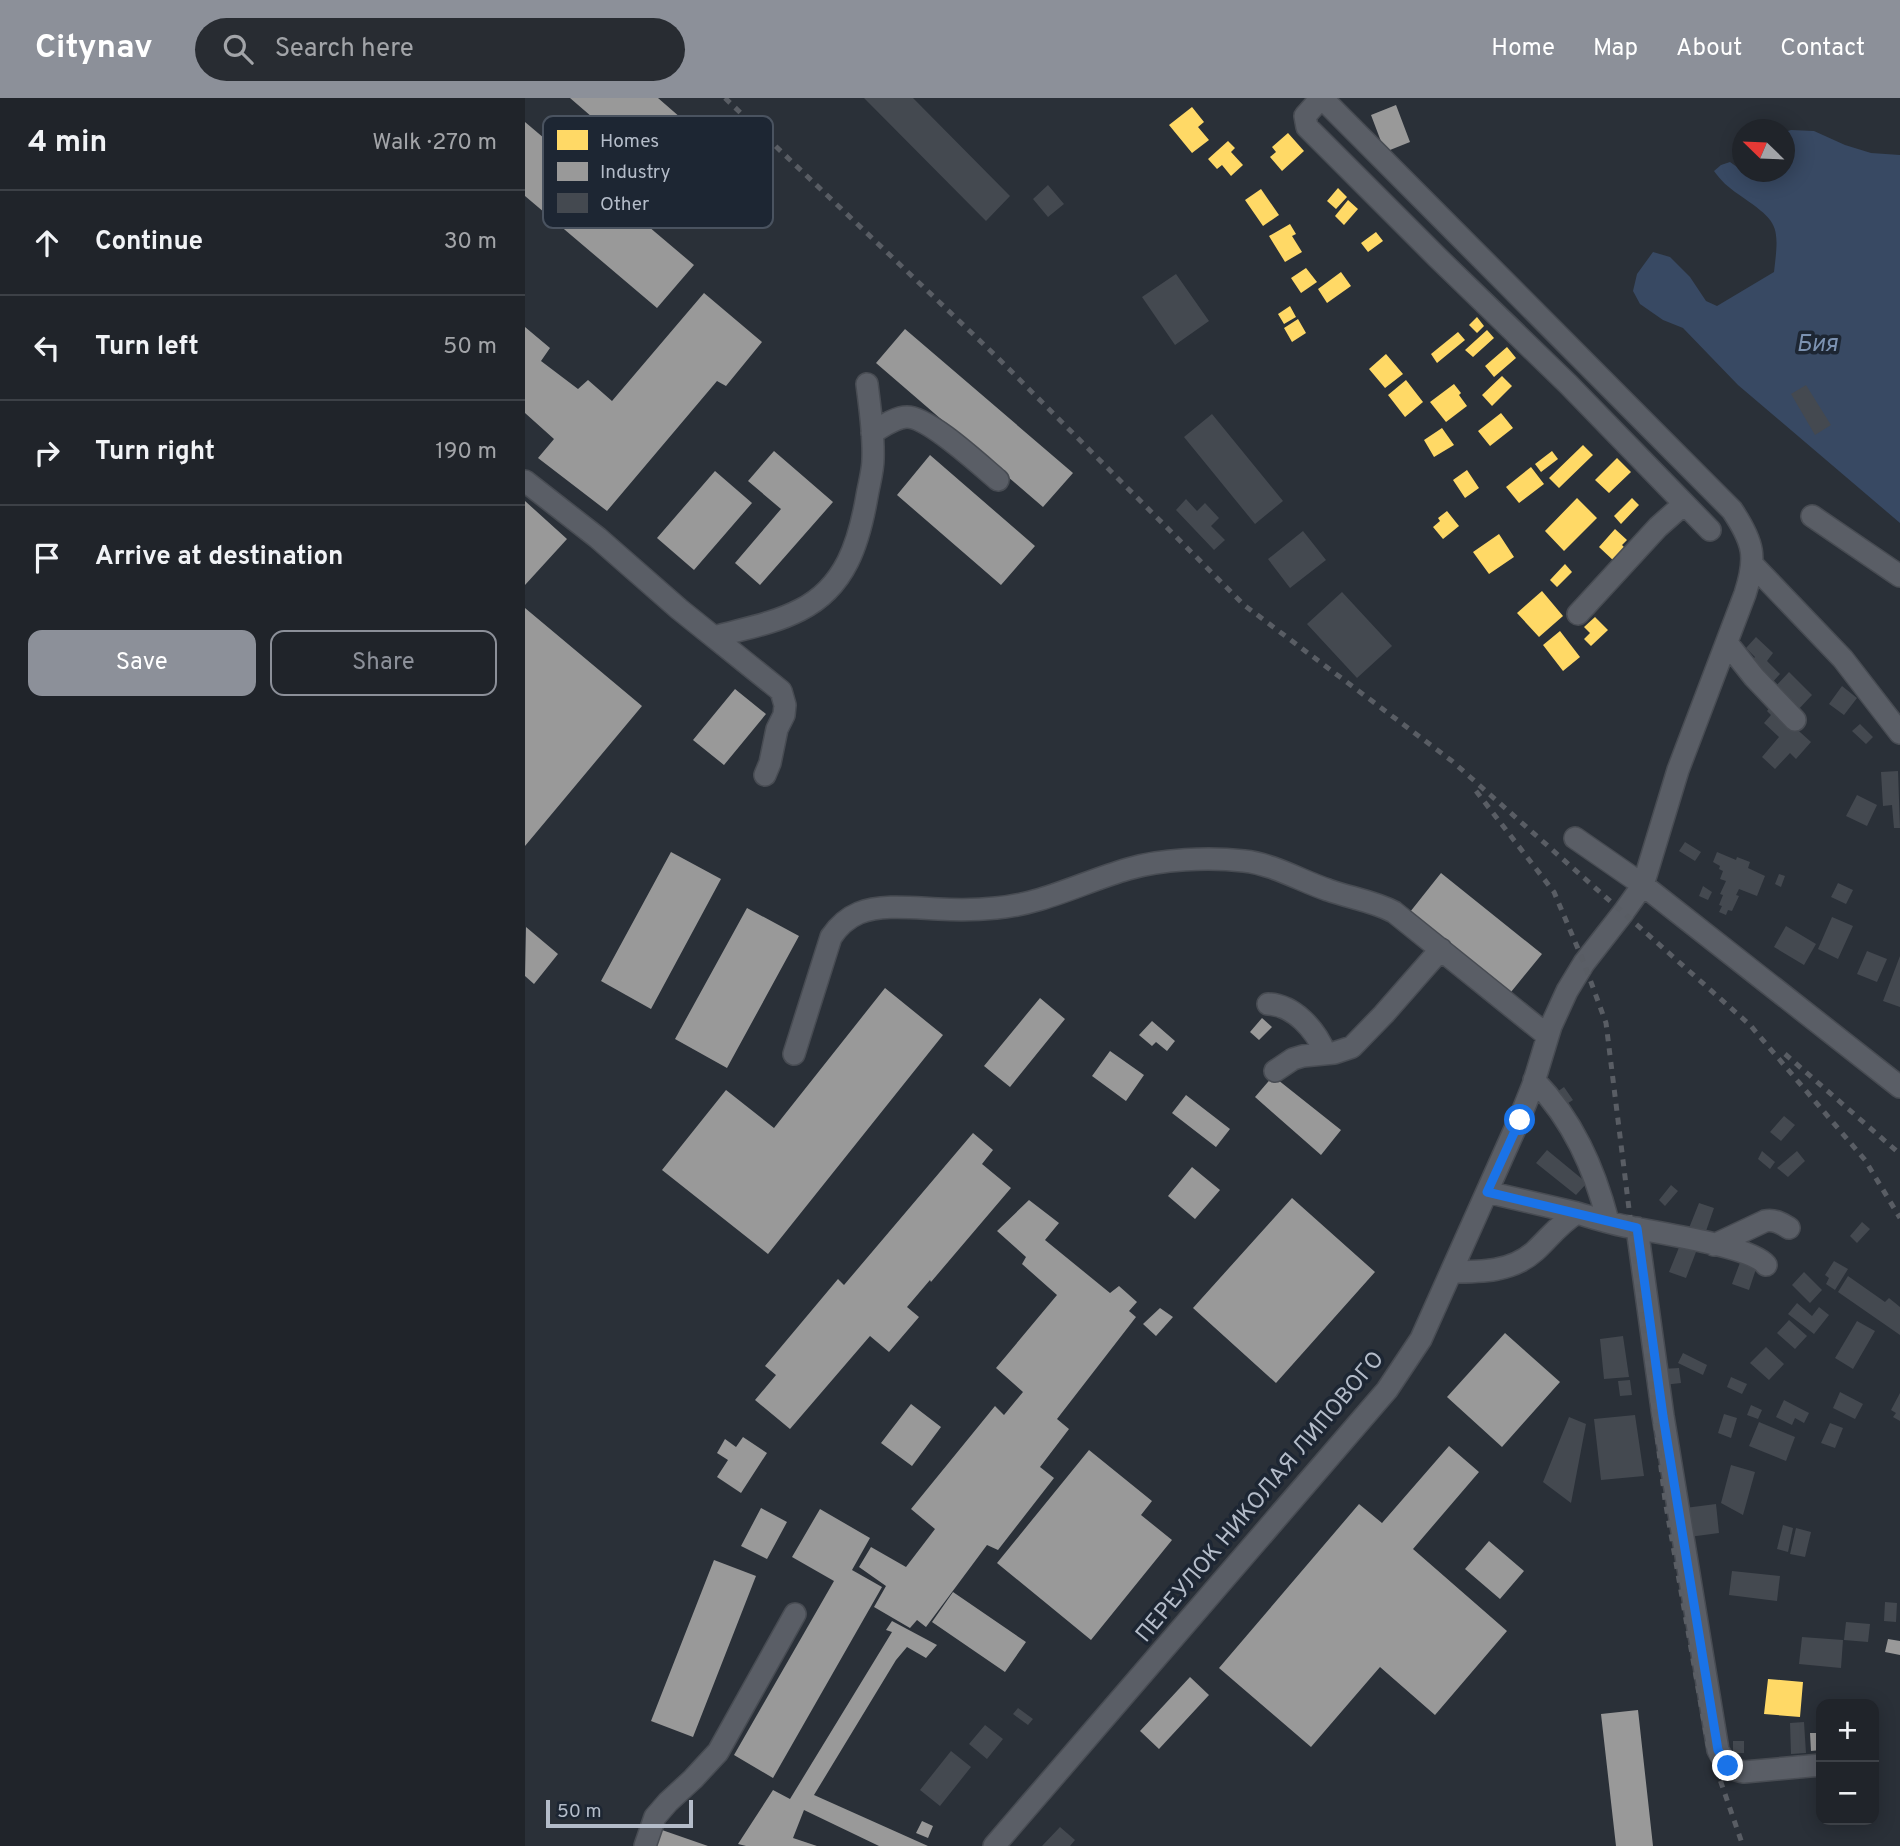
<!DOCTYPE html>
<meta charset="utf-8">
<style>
:root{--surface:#20242a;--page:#282c32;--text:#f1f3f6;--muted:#a2a4a8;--line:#3d4147;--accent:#8c9099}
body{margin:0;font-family:Overpass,sans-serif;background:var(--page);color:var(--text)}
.controls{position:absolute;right:21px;bottom:21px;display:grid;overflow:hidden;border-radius:14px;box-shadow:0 4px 18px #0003}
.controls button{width:63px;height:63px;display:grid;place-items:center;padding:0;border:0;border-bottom:2px solid var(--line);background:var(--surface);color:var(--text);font:35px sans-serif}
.compass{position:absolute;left:1207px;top:21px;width:63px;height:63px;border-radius:50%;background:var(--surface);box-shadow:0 4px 18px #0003;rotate:293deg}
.scale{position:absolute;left:21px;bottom:18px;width:147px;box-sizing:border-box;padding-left:7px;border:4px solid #b4bcc9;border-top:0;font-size:19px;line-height:24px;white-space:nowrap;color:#b4bcc9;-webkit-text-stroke:5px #1d2633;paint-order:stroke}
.stop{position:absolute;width:21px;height:21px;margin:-16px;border:5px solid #1a73e8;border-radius:50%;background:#fff}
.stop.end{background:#1a73e8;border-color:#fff;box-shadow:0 2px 7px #0008}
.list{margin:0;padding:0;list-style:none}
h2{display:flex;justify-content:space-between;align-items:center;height:91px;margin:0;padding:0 28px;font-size:30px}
h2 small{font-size:23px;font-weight:400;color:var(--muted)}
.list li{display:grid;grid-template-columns:46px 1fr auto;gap:21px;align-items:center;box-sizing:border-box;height:105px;padding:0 28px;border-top:2px solid var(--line)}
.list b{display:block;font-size:26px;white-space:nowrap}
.list em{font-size:23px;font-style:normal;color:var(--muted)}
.actions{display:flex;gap:14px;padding:21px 28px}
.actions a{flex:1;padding:16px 0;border:2px solid var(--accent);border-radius:14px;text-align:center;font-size:24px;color:var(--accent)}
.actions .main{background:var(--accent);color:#fff}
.icon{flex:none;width:38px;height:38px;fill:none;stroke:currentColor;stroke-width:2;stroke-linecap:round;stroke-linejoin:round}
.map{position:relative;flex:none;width:1375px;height:1748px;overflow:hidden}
header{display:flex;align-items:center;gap:42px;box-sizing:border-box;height:98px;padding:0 35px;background:var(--accent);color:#fff}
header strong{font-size:33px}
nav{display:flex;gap:38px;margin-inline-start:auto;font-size:24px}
.search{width:490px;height:63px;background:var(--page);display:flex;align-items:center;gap:18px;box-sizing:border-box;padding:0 24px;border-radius:38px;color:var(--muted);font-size:26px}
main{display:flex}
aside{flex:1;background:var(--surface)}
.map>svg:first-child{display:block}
</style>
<header>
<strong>Citynav</strong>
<div class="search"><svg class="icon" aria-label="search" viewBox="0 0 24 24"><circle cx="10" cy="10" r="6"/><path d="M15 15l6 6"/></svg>Search here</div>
<nav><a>Home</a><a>Map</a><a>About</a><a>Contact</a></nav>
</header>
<main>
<aside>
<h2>4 min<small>Walk · 270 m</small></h2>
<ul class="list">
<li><svg class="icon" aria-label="ahead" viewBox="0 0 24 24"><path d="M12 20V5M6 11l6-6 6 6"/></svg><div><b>Continue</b></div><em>30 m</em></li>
<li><svg class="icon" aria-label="left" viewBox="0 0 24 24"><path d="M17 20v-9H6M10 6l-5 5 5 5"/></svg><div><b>Turn left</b></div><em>50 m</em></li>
<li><svg class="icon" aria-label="right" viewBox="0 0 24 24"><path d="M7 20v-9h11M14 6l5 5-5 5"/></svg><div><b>Turn right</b></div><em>190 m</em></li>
<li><svg class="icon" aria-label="arrive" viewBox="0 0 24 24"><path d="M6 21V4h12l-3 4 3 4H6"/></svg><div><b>Arrive at destination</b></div></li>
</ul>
<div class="actions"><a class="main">Save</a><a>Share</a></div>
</aside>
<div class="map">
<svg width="1375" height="1748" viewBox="0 0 1375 1748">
<rect width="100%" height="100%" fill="#2a3038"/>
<path fill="#384963" d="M1266,32L1289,33L1320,47L1346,55L1375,57V425L1213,287L1158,230L1138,222L1115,206L1108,193L1112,176L1128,154L1145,159L1165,179L1181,203L1192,208L1249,174C1255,125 1253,124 1213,96C1203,89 1196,83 1189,73L1196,67L1205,64L1212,69L1217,65L1218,74H1260V34Z"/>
<path fill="#ffd966" d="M667,9L679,24L673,29L684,42L667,55L644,27Z
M763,35L779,53L757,73L745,59L751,54L747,49Z
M703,43L710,50L706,54L718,67L706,78L697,67L692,71L683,61Z
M813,90L822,99L811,111L802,103Z
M736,91L754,117L738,128L720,102Z
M823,102L833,111L819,127L810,118Z
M765,126L771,136L767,138L777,154L760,164L744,138Z
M851,134L858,143L843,154L836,145Z
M781,170L792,184L776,195L766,180Z
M816,174L826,188L802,205L793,191Z
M765,208L771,219L759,226L753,216Z
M952,219L959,228L952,235L944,227Z
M773,221L781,235L767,244L759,230Z
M962,232L969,240L948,259L940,252Z
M933,234L940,242L912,265L906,256Z
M982,249L991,260L969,279L960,268Z
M861,256L878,276L860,290L844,271Z
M977,278L987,288L967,308L957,297Z
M881,282L898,304L880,319L863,297Z
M929,286L936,295L934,297L942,308L921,324L905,304Z
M976,315L988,330L965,348L953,333Z
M917,330L929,347L909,359L899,342Z
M1058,347L1068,357L1034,390L1024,380Z
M1027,353L1033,361L1016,374L1010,366Z
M1092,360L1106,374L1084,395L1070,382Z
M1006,369L1019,386L994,405L981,389Z
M942,372L954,390L940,400L928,382Z
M1052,400L1072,420L1039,453L1020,433Z
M1107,400L1114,407L1096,426L1089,418Z
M922,413L934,428L918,441L908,429L915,423L913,420Z
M1090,431L1102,442L1097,447L1102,452L1090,464L1074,449Z
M974,436L989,459L964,476L948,454Z
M1040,466L1047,474L1032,489L1025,482Z
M1017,493L1038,518L1014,539L992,515Z
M1070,519L1083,532L1066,548L1059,541L1065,535L1059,529Z
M1035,533L1055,559L1038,573L1018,547Z
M1243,1581L1278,1584L1275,1619L1239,1616Z"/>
<path fill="#999" d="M45,0H133L156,20L118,63Z
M871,7L885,44L860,54L846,17Z
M0,24L169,167L132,210L0,98Z
M179,195L237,244L201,288L192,283L82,413L13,360L29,341L0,315V229L25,250L16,263L53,291L63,282L87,303Z
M380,231L548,375L518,409L351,265Z
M249,353L308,404L235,487L210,465L256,411L223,383Z
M405,357L510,448L476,487L372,397Z
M190,373L227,405L169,472L132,440Z
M0,403L42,441L0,487Z
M0,510L117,608L0,748Z
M210,591L241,616L199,667L168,642Z
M146,754L196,781L126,911L76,883Z
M916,775L1017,856L986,894L885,814Z
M222,810L274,838L202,970L150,941Z
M1,829L33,856L9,886L0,878Z
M360,890L418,937L243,1156L137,1072L201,992L249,1030Z
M515,900L540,921L485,989L459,968Z
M737,920L747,929L734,942L725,934Z
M627,923L650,943L642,953L631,944L627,948L614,937Z
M585,953L619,977L601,1003L567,978Z
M748,978L816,1032L796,1057L730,999Z
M661,997L705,1031L691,1049L647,1015Z
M448,1035L468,1052L457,1066L486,1090L406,1184L405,1182L382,1209L394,1219L364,1254L345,1238L265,1331L230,1302L251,1277L240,1268L313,1181L319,1187Z
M667,1069L695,1092L670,1121L643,1098Z
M767,1100L850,1174L751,1285L668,1210Z
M504,1102L534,1125L520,1142L585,1195L594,1188L612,1204L604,1213L611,1219L532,1321L544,1331L515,1369L529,1380L473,1452L462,1447L401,1529L392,1522L385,1530L349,1509L361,1488L334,1469L346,1449L381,1469L410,1431L386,1411L470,1308L479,1317L498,1294L471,1270L532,1197L497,1166L501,1159L472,1133Z
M635,1210L648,1219L631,1238L618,1226Z
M980,1235L1035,1284L977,1349L922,1299Z
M386,1306L416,1329L387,1368L356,1345Z
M218,1339L242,1355L216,1395L192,1379L203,1362L192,1355L200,1341L211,1349Z
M924,1348L954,1374L888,1451L982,1533L910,1617L855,1569L786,1649L694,1570L834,1406L857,1425Z
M564,1352L627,1403L616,1417L647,1442L566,1542L472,1465Z
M236,1410L262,1424L242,1461L216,1448Z
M295,1411L345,1440L327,1472L357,1489L248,1680L209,1657L309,1483L267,1459Z
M964,1443L999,1473L975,1501L940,1471Z
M189,1462L231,1478L168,1639L126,1623Z
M428,1494L501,1544L480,1574L407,1524Z
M367,1523L412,1547L401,1560L382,1549L371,1562L289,1697L403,1748H354L279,1712L268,1740L292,1748H221L213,1746L248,1692L265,1701L367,1534L361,1532Z
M1363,1541L1375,1543V1557L1360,1554Z
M665,1579L684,1597L634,1651L615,1633Z
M1113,1612L1128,1748H1091L1076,1616Z
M1285,1635H1296V1652L1286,1653Z
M397,1723L408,1728L403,1740L391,1735Z
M137,1732L183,1748H131Z"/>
<path fill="#444950" d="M339,0H388L485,98L461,123Z
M523,87L539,106L523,119L508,101Z
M651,176L684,223L650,247L617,199Z
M1281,287L1306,327L1290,337L1266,296Z
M687,316L758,403L730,426L659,339Z
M661,401L672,413L680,405L694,420L686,428L700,442L689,452L651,412Z
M778,433L801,462L765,490L743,461Z
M817,494L867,548L832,580L782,526Z
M1231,539L1248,555L1242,563L1255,576L1245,587L1223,566L1230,559L1221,550Z
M1264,574L1287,597L1272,613L1249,590Z
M1317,588L1332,600L1319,617L1304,606Z
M1246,608L1286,644L1271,661L1265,655L1250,671L1237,659L1254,639L1239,625L1246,617L1242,613Z
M1335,626L1348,639L1341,646L1327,633Z
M1373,673L1375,730H1369L1367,707L1358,708L1356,674Z
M1332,697L1352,707L1342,728L1321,718Z
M1160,744L1176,754L1170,763L1154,753Z
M1192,754L1211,762L1212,759L1225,764L1223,770L1240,778L1232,798L1214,791L1211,797L1214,798L1207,813L1203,812L1201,817L1194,814L1197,808L1194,807L1198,797L1195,796L1201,783L1195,781L1198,773L1194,771L1195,768L1188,764Z
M1254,776L1260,778L1256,789L1250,786Z
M1313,785L1328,792L1321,806L1306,799Z
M1178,788L1187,794L1183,802L1174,798Z
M1307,819L1328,828L1313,861L1293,851Z
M1261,828L1291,846L1279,867L1249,849Z
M1342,853L1362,861L1352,884L1332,876Z
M1375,858V909L1358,903Z
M1039,989L1048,1002L1040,1007L1032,994Z
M1259,1018L1270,1027L1256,1043L1245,1034Z
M1022,1052L1062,1085L1051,1097L1011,1065Z
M1237,1053L1250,1064L1245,1071L1233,1061Z
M1272,1053L1280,1063L1263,1079L1252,1070Z
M1146,1087L1153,1093L1140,1108L1134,1102Z
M1174,1105L1189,1110L1180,1136L1164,1130Z
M1337,1124L1345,1131L1332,1145L1325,1138Z
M1155,1147L1171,1154L1161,1180L1144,1174Z
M1216,1162L1232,1168L1224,1192L1207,1186Z
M1309,1163L1323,1171L1310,1192L1301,1186L1304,1180L1300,1177Z
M1279,1174L1297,1192L1285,1205L1267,1187Z
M1323,1178L1360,1204L1364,1200L1375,1209V1237L1313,1194Z
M1272,1205L1287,1218L1294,1209L1304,1217L1289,1236L1263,1216Z
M1264,1222L1282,1238L1270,1251L1252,1235Z
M1332,1223L1350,1233L1328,1271L1310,1260Z
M1098,1238L1104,1279L1079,1281L1075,1241Z
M1241,1249L1259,1266L1244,1282L1225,1265Z
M1158,1255L1182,1267L1178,1277L1153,1265Z
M1154,1270L1156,1285L1138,1287L1137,1271Z
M1206,1279L1222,1286L1217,1296L1202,1289Z
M1105,1282L1107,1297L1095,1298L1093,1283Z
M1315,1294L1338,1306L1330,1321L1308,1310Z
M1375,1295V1323L1368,1319L1371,1315L1366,1312Z
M1259,1302L1284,1315L1279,1325L1270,1320L1267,1327L1251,1319Z
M1226,1307L1237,1312L1233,1321L1222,1317Z
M1199,1316L1212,1320L1206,1340L1193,1335Z
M1110,1317L1119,1378L1076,1382L1069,1321Z
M1044,1319L1061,1326L1046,1405L1018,1384Z
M1234,1324L1270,1339L1261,1363L1224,1348Z
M1305,1325L1318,1330L1310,1350L1296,1345Z
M1206,1367L1230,1374L1218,1417L1196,1405Z
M1191,1406L1194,1435L1164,1439L1160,1410Z
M1258,1427L1268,1430L1263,1454L1252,1451Z
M1271,1430L1286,1434L1280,1459L1265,1456Z
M1207,1473L1255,1478L1252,1503L1204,1497Z
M1360,1504L1372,1505L1371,1524L1359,1523Z
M1321,1524L1345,1526L1343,1544L1319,1542Z
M1277,1539L1318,1542L1316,1570L1274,1566Z
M493,1610L508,1621L503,1627L488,1616Z
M1279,1624L1281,1655L1266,1656L1265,1625Z
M460,1627L478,1641L462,1661L444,1646Z
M1208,1643H1219V1655H1208Z
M426,1653L446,1669L415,1708L395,1692Z
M535,1729L550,1742L545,1748H517Z"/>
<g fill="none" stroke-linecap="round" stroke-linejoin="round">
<g stroke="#484c53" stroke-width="24">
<path id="minor" d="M796,0L780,18L782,29L912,159L1043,286L1185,432
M347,335C357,329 370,319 382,319C404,319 455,367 473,382
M0,383L73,440L154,511L256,593L260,607L259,617L252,631L245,665L240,677
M1287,418L1375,478
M1228,467L1318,561L1375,635
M1053,516L1133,429L1159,406
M189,539C217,531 248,526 275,512C321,489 334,444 342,398C344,386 348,373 348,361C349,336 345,311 342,286
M1202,545L1229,579L1270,622
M1050,740L1118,787L1375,989
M743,906C769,907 791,932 800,955
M269,956L306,839C314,827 322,820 334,815C356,806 389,810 413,811C432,812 452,812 471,810C518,806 558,784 603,771C636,761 684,759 719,763C748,766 776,783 803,792C825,800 848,803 869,814L1023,938
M750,973L768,961L778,958L809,955L827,949L859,916L916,851
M1009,982C1048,1022 1069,1070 1083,1123
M962,1094L1052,1115
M1112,1130L1138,1318L1193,1652C1199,1664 1205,1672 1219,1674L1296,1667
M1189,1147L1240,1123C1249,1121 1256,1125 1264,1130
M926,1174C956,1174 987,1174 1010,1153C1024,1140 1035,1125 1052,1115C1069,1120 1087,1126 1105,1129C1132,1135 1226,1148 1241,1167
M120,1748L130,1719L143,1704L168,1681L193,1654L270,1516
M469,1748L862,1292L896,1241L994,1022L1008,987L1026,928L1042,893L1059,865L1098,815L1118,787L1153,672L1220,496C1232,459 1229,445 1207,412L797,0"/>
</g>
<use href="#minor" stroke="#5a5e66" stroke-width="21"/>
<path stroke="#595d64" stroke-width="5" stroke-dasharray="7 7" stroke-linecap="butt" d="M200,0L473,260L719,507L927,663L1225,927L1340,1062L1375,1120
M951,693L1029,794L1059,865L1081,925L1140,1402L1183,1647L1218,1748
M1260,956L1375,1056"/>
</g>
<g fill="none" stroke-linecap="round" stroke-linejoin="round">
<path stroke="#1a73e8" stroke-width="9" d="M995,1022L962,1094L1112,1130L1138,1318L1193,1652L1203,1668"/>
</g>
<g text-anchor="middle" stroke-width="7" stroke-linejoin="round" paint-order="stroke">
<g font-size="23" fill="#b4bcc9" stroke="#1d2633">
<text transform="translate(734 1398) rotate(-50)" y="8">ПЕРЕУЛОК НИКОЛАЯ ЛИПОВОГО</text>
</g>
<g font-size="24" font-style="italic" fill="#7c92b1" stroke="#1d2633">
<text x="1292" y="253">Бия</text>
</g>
</g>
<rect x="18" y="18" width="230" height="112" rx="10" fill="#1d2633" stroke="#4a5360" stroke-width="2"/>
<rect x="32" y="32" width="31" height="20" fill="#ffd966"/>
<rect x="32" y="64" width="31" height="19" fill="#999"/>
<rect x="32" y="95" width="31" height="20" fill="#444950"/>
<g font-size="19" fill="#b4bcc9">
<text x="75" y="49">Homes</text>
<text x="75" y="80">Industry</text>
<text x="75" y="112">Other</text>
</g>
</svg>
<div class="controls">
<button>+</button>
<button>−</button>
</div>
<svg class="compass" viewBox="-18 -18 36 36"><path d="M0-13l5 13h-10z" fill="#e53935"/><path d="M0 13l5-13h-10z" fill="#a2a4a8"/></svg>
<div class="scale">50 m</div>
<div class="stop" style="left:995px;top:1022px"></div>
<div class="stop end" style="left:1203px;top:1668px"></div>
</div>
</main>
